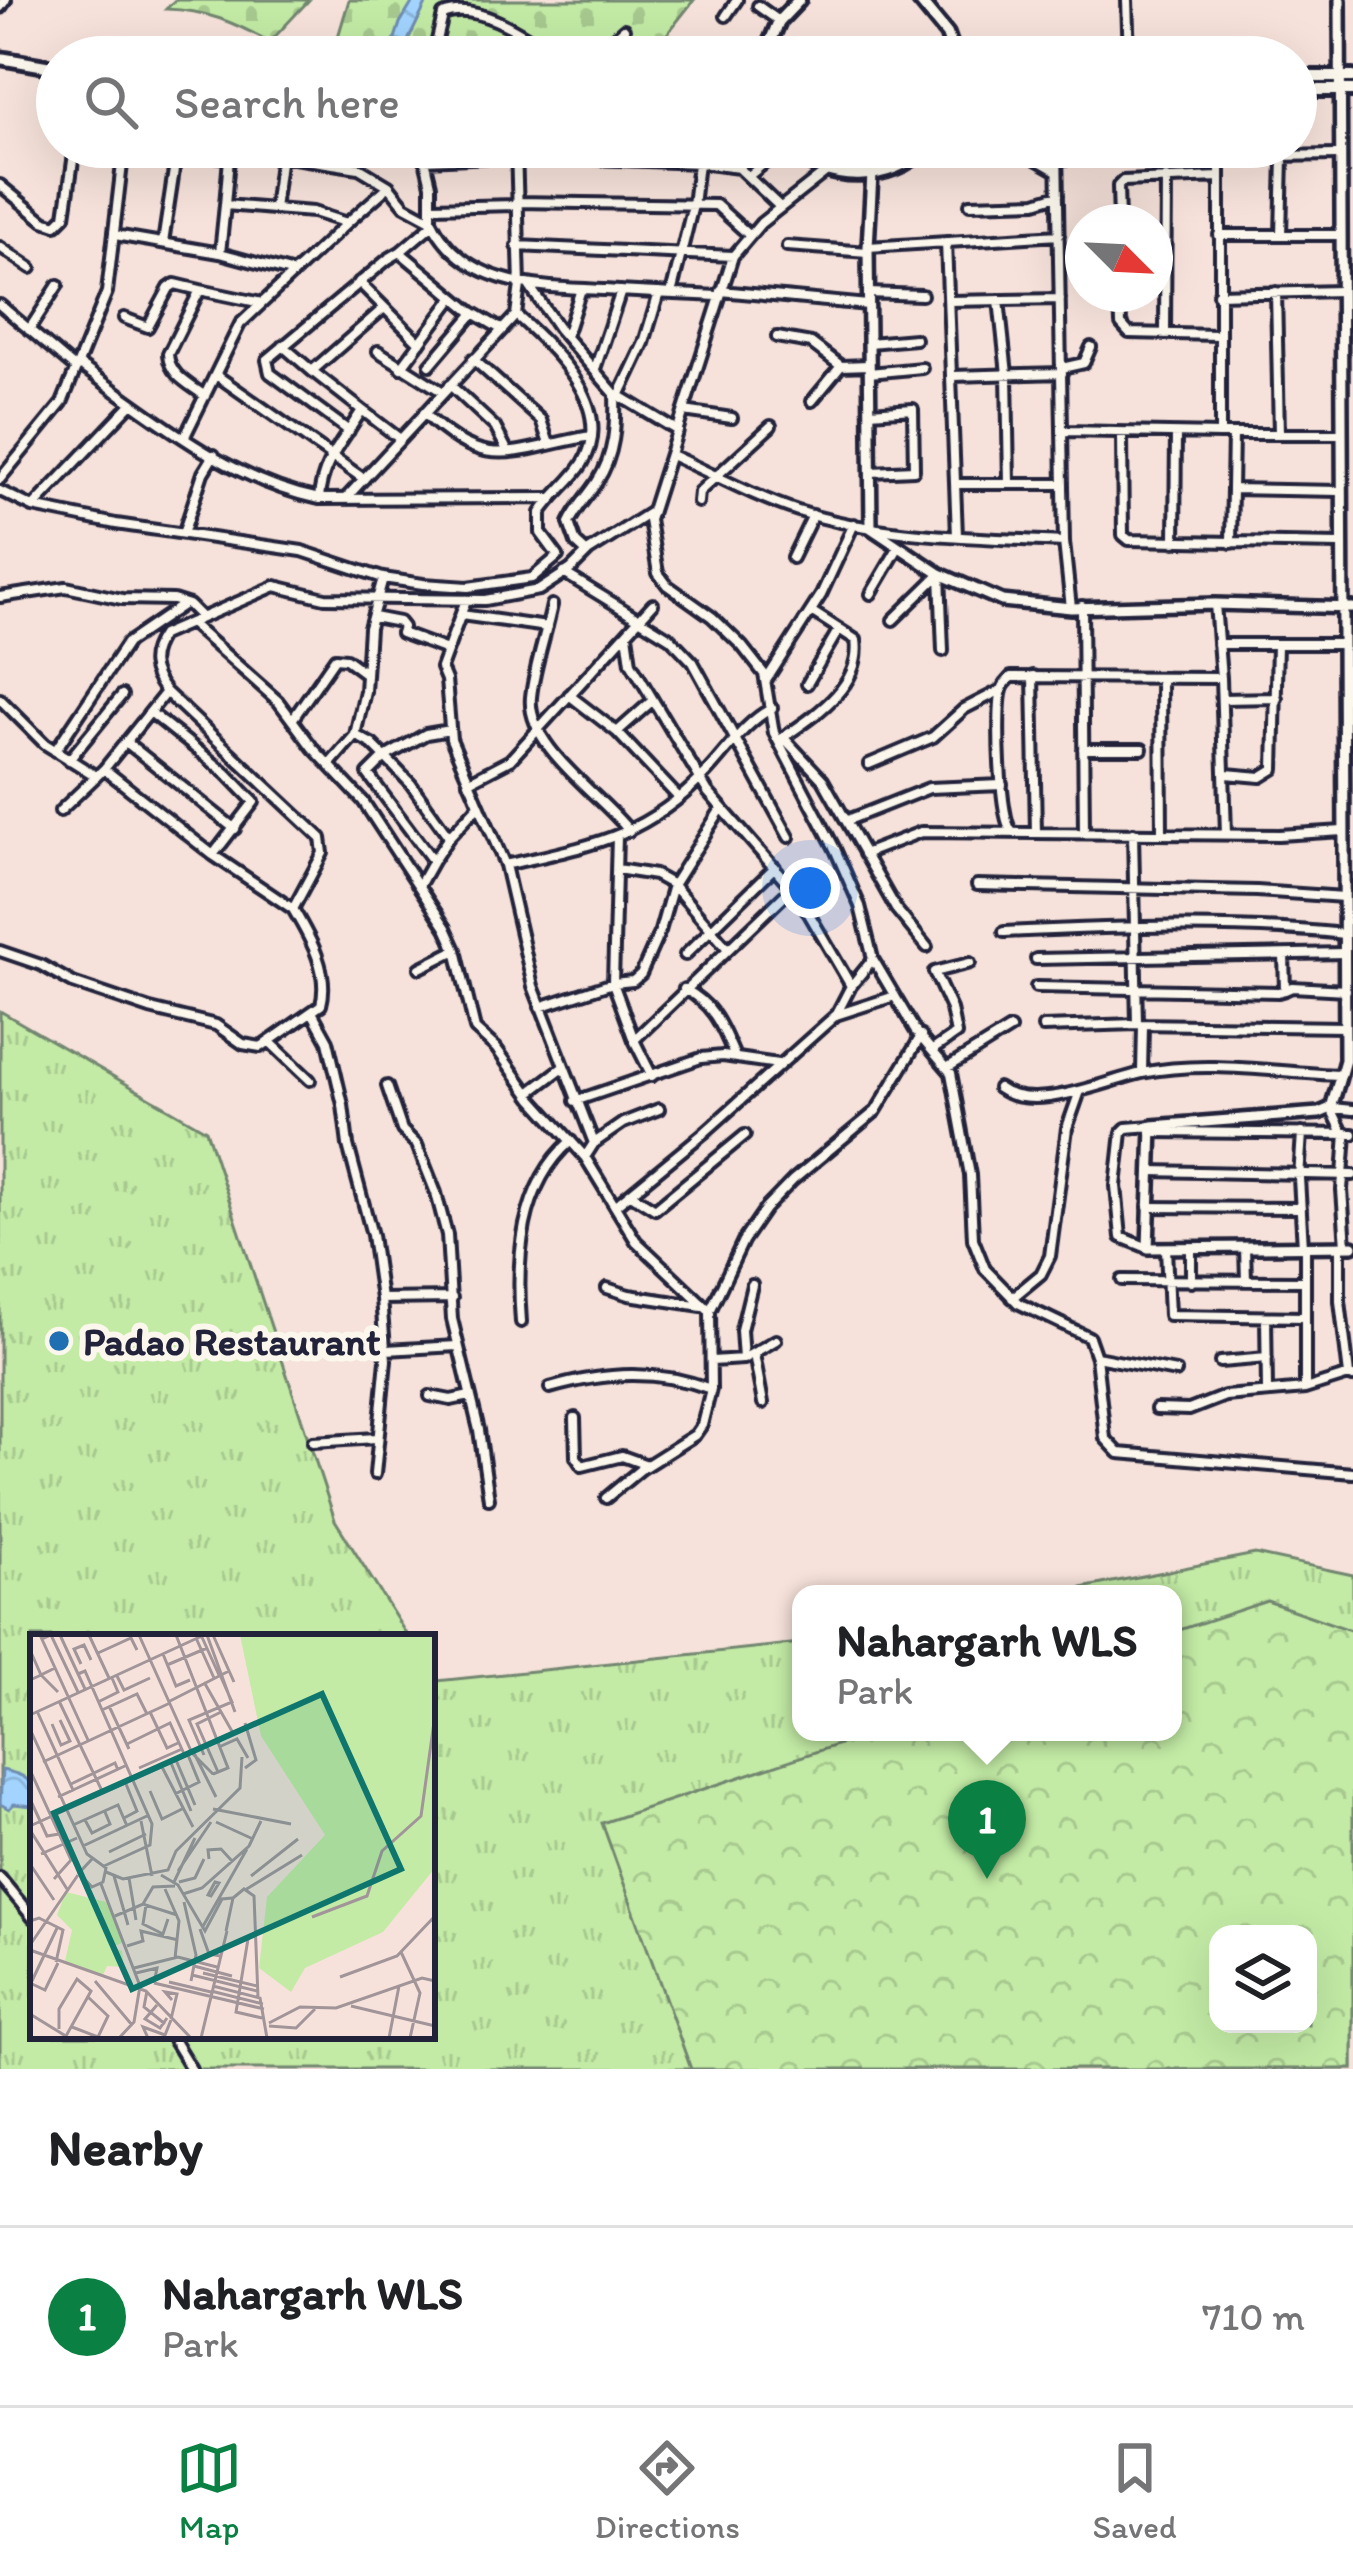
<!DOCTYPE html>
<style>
:root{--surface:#fff;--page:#f6f6f6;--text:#202124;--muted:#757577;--line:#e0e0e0;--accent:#0b8043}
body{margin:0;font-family:Itim,sans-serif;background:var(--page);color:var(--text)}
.controls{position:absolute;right:36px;bottom:36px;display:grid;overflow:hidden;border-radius:24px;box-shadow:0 12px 48px #0002}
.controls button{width:108px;height:108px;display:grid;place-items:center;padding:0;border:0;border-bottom:3px solid var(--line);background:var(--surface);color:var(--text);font:60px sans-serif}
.compass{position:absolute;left:1065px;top:204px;width:108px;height:108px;border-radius:50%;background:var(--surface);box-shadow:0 12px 48px #0002;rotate:114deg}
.you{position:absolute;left:810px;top:888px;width:42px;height:42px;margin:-30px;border:9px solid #fff;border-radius:50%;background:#1a73e8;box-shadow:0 0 0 18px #1a73e833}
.badge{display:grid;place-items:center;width:78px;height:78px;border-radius:50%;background:var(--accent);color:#fff;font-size:39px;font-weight:700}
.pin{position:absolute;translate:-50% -99px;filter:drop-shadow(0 3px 6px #0008)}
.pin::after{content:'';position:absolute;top:63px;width:42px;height:36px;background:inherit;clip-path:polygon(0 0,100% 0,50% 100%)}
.popup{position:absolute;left:792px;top:1585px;width:390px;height:156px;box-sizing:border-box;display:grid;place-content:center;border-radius:24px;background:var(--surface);filter:drop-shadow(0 3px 9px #0005);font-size:39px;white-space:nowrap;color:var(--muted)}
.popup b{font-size:45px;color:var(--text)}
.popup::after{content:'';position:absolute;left:50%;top:100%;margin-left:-24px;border:24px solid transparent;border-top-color:var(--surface)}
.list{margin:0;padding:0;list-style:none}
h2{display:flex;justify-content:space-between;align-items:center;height:156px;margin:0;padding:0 48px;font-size:51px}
h2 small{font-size:39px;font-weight:400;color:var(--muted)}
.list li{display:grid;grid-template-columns:78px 1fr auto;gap:36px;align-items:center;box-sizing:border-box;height:180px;padding:0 48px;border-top:3px solid var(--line)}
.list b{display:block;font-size:45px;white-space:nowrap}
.list p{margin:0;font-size:39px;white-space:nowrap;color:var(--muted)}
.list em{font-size:39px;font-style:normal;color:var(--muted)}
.icon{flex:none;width:66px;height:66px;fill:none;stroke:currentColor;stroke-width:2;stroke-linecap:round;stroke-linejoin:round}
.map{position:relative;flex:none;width:1353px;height:2069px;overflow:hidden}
.search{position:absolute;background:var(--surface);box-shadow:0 12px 48px #0002;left:36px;right:36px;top:36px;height:132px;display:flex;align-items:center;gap:30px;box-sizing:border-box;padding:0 42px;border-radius:66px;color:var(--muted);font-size:45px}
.sheet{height:336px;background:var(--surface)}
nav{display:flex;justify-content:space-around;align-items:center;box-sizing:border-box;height:168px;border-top:3px solid var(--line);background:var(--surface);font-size:33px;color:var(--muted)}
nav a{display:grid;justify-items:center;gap:6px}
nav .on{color:var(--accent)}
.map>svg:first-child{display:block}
</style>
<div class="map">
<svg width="1353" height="2069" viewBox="0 0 1353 2069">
<defs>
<pattern id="grass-tufts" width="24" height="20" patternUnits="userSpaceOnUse" patternTransform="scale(3)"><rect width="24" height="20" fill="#c3eba5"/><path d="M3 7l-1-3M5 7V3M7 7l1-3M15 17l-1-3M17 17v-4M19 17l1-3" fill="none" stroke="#a7c98f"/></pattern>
<pattern id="forest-crowns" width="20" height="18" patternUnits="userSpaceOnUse" patternTransform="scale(3)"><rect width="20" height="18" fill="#c3eba5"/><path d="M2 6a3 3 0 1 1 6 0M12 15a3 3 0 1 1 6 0" fill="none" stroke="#a7c98f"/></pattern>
<pattern id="cemetery-stones" width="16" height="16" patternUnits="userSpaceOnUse" patternTransform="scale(3)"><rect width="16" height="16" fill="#c3eba5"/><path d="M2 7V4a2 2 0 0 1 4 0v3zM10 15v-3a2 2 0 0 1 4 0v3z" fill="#a7c98f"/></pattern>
<pattern id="water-waves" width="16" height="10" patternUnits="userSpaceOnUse" patternTransform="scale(3)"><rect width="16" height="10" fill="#a2d4ff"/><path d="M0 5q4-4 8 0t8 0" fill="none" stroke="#8bb6db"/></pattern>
</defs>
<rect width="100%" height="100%" fill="#f6e2da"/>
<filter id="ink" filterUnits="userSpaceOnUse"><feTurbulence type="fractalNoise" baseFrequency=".00833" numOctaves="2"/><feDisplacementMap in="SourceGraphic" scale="24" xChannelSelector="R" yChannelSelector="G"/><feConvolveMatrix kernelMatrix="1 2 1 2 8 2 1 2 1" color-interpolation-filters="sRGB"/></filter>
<g filter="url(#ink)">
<path fill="url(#grass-tufts)" stroke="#728670" stroke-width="3" fill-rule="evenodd" d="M0,1011L206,1130L335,1520L408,1637H33V2036H432V1675L437,1681L801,1643V1732H1173V1594H1051L1255,1554L1353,1575V2069H0ZM1218,1934H1308V2024H1218Z"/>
<path fill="url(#forest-crowns)" stroke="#728670" stroke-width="3" fill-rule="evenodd" d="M1267,1601L1353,1631V2069H691L602,1823L875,1732H1173V1632ZM1218,1934H1308V2024H1218Z"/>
<path fill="url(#cemetery-stones)" stroke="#728670" stroke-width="3" d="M175,0H309L270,42C235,23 206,10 166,9Z
M349,0H694L649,57H332Z"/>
<path fill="url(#water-waves)" stroke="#6f8db1" stroke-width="3" d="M414,0H428L400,57H389L400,23Z
M2,1770C28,1776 33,1778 33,1806L14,1804L9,1809L0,1804Z"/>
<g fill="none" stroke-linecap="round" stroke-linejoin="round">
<g stroke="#22223b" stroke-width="16">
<path id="minor" d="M1127,0L1129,57
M758,6L779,21
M726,16L737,0
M433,57L443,15C478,0 530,39 558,57
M594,57L624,29
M153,147L229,158L225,205L274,209
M942,147L1022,151L1057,171
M1057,147L1064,542L1071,608
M281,156L359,168L389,186L347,223
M1057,159L1338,155
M425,160L515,156L700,163L739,168L780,207
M828,170L761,223L733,256L649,520L658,573L667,585L712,617L742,646L764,674L774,733L835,849L860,906L873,959L916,1032L951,1073L970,1175L973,1239L985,1269L1018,1303L1089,1337L1096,1357L1176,1372
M750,175L784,147
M0,185L44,221L56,225L65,216L75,147
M389,186L405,206L431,220V185L422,147
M516,202L716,205L749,235
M970,204L1036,202L1058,195
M225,205L220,253L294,273
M432,207L516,205
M431,220C464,288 540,287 605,290C643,293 681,294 719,296
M1119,222L1118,186L1123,181L1219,177
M115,235L220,253
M1219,235H1340
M1281,235L1283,157
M946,242L957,536
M163,243L177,150
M517,246L733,256
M787,246L868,252
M0,247L31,268
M868,247L1059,235
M400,252L433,224
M359,282L420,343
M530,287L559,329L615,394C616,425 615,455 597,482C588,496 576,508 569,523L576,543L587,553
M721,291L868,305
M1276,292L1279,434
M868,293L922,295
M671,294L693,205L700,147
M1120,294L1121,324L1129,333L1218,335
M1218,294L1341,291
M999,300L1007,374L1009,483
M949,301L1060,299
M0,305L76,369
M124,318L148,327L169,288L175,284L200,290
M29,330L58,285
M1165,333L1166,178
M566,336L581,289
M777,337L811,343L841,366L869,365
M869,343L915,339
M283,346L312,371
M378,351L443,392
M473,359L541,420L549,444
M78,364C152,416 228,480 319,499L549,498
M430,365L474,313
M401,368L454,297
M1062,368L1084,363L1091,347
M595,369L621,291
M869,373L922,368
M216,375L364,479
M953,376L1062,373
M450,385L495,427L508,452
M618,395L678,431
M205,396C189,384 169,375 168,354L200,290L262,303
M619,396L644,343L659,293
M812,401L841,366
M362,410L312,371L383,309
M684,411L732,418
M870,412L913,409L914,470L871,472
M424,413C487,475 515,449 591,436
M349,431L270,373L267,360L388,259L400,252L472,312L501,329
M1065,431L1220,434V147
M1220,434H1341
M1122,435L1123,535L1129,540L1339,544
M184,438L240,324L347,223L313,212L274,209L282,147
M671,455C713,474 755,497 798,511C883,538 976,537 1063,542
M0,479L62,403L107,292L124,147
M956,484H1062
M1232,489L1340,491
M0,491L33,507L116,524L302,551L383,578L423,584L468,587L532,578L558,556L541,533V513C553,494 571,482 583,463C616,408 555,349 516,315
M346,498L516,315L520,285L516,147
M319,499C321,463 344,440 362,410L400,439
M698,502L699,492L771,426
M34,506L132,403
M184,531L203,473L214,455
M1175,542L1176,434
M1231,543L1233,434
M792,558L813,515
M564,573L670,638L693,662L789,837
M383,578L369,628L365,691L355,735L372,744L385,757L426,734L450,730
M871,594L898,548
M0,597L66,587L122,599L173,600L189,605L200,616
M466,600L441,668L446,680L451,739L505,865L533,986L594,1143L585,1157L636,1241L710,1311
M1215,604L1221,678L1226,834
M552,605C546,635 534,667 531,697C526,747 603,796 629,831
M1082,606L1084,832
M461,615L547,627
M373,617L399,622L403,627L401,633L447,650
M893,620L940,574L943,651
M190,623L278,701L313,748L363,801L446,928L456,950L475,1029L496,1048L532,1098L585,1157
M627,634L631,663L708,792L798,895L851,986
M1218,644H1341
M1033,676L1036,833
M1161,678L1162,833
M767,679L821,595L854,524
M807,684L839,629
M569,695L617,732L652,701
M0,699L45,744L96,776
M1222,699L1277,698
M150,712L226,773L254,802L213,855
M292,720L335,658L346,659L365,673
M617,732L679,798
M784,738L823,780L896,909L927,947
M781,739C814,716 863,686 856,640L811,611
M126,742L235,829
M1083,749H1142
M55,751L127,643L184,604
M385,757L411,784L449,837L433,861L368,774Z
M69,760L122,695
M869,764L933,737L964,709L1001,690
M329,765L355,735
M104,769L213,855L293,909L323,853L321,838L166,692C150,672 147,657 162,635L275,586L325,598L485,600L539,590L571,569L589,551L651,512
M1226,774L1261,777L1274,769L1277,644
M468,782L510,760L653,604
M721,809L673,885L727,948
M60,811L104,769L166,692
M848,820L929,788L1002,785
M1012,832C999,817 997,716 1001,694C1003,684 1005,684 1011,677L1221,678
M1133,833L1137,1024L1345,1027
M617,836L613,983L634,1040
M449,837L479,805
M864,854L921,832L1279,835L1343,831
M505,865C588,846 643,839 705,774C727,751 743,724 772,708
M977,885L1257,891L1344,897
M419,886L433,861
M1004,932C1118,927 1231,922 1344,934
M0,951L41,965L73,983L150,1009L216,1025L243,1044L261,1047L321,1005C330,971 310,938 293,909
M685,955L775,867
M873,959L851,986L836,1015L895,996
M1036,959L1345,953
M420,968L456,950
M1036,987L1278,992L1285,990L1284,955
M684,989C715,1005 722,1027 735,1057
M1285,990L1292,987L1346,990
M540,1007L613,983L633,981L641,974L660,931L673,885L655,875L617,869
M312,1012L328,1041L343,1105L348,1145L372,1235L381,1299L386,1360L375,1474
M1043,1027L1137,1024
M270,1042L310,1080
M934,1049L956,1034L951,1009L934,972L970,963
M947,1068L1010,1029
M1142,1073L1143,1025
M652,1076L634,1040L792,888
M387,1086L402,1130L417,1145L436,1193L447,1235L452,1319L479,1430L489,1499
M998,1088C1033,1114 1103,1082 1142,1073C1204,1060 1275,1072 1338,1075
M529,1093L562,1068
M575,1101L701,1058L723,1056L778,1064
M1331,1108L1343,1133
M1333,1108L1353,1110
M1151,1132L1353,1134
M1302,1133L1299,1178L1303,1247
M594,1143L623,1123L659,1109
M1150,1171L1353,1175
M631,1194L655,1209L745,1135
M616,1205L705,1132L836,1015
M1148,1207L1301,1208
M1340,1246V1301L1349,1375L1353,1377
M1346,1246L1342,1190L1346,1133
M1245,1247L1246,1281
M1148,1248L1121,1237L1116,1186L1122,1132L1126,1128L1152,1126
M1166,1248L1169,1315L1304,1317
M1191,1248V1282
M1122,1280L1304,1281
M607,1288L629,1295L702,1306
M1012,1298L1041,1274L1050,1256L1067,1128L1080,1091
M381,1299L452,1298
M1266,1317L1267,1390
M521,1322C516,1260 520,1185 571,1141
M386,1350L457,1346
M754,1354L763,1403
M1096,1357L1105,1438L1119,1453L1353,1473
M743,1359L741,1330L752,1285
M712,1361L743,1359L776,1340
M1220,1362L1267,1358
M550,1388C606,1372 656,1369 711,1389
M1305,1389L1349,1375
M430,1396L451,1400L470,1396
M1156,1409L1189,1410L1225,1396L1305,1389V1247
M575,1418L576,1457L582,1466L622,1456L647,1465
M313,1442L376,1438
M606,1498L641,1469L695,1435L702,1425L711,1389L710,1311L743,1241L765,1209L793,1180L876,1111L921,1036
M0,1878L33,1918
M171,2036L191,2069"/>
</g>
<g stroke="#22223b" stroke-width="18">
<path id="tertiary" d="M1340,0L1345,1060L1331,1108L1319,1113L1152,1126L1148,1248L1353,1246
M0,7L5,0
M872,174L868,247L871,528L940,574L1002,601L1071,608L1215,604L1353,608"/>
</g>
<g stroke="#22223b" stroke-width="20">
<path id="secondary" d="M919,0L947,34L955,57
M764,57L779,21L799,0
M0,58L57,68
M1296,77H1353
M1296,90H1353
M790,147C830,186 888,182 928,147"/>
</g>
<use href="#minor" stroke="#fbf7ec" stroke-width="8"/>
<use href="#tertiary" stroke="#fbf7ec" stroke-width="9"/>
<use href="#secondary" stroke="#fbf7ec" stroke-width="10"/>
</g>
</g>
<circle fill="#1f6fb2" stroke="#fbf7ec" stroke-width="4.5" cx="59" cy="1341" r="12"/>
<g text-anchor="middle" stroke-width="12" stroke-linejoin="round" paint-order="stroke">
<g font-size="39" font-weight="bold" fill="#22223b" stroke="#fbf7ec" text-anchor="start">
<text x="83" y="1355">Padao Restaurant</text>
</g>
</g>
<g transform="translate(30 1634)">
<rect width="405" height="405" fill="#f6e2da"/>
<path d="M210,1H405V234L353,298L275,334L261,358L229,334L237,263L295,201L231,102Z" fill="#c3eba5"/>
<path d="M229,1H405V74L304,171L237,98Z" fill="#c3eba5"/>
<path d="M36,258L76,268L94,308L82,313L92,317L94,333L77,332L73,341L35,327L42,296L27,281Z" fill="#c3eba5"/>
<path fill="none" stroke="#a1959a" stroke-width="3" d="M10,1L58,106M30,1L55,55M59,1L79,44M109,1L162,119M146,1L198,134L183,140M171,1L189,41M177,1L205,78M183,1L204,48M166,4L184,44M12,5L21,1L48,58M0,16L11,41L0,46M68,19L101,4L107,16M133,20L146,52L160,46M51,30L44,15L54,11L61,26M137,31L177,14M25,34L11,41L28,58M48,40L55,37L122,190L120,211L74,232M87,42L94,56L120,44M174,48L203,99L186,109M29,67L73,159M140,67L199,37M68,68L88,58L82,44M79,72L99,115M72,76L107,60L117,80M7,77L43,156L28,163M120,78L137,114L148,109M0,81L174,1M215,89L226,126L215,134M22,90L31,111L40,107L30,86M0,95L57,220L76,234L73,248L62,253L49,239L62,225M97,110L140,89L155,122M189,113L207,105L218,124M164,119L186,163M174,121L159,86L202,68L190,41M146,126L165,171M13,128L140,69M141,129L161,177M132,133L163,193M109,134L152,115M0,136L41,226L24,245M188,138L167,90L191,78M41,150L85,129L88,136M43,156L97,131M120,157L132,185L152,175M145,160L169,148L158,121M0,165L17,202L29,200M183,175L261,190M94,184L107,177L96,150M55,186L62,199L80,190L75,178M111,187L122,242M186,188L223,205M43,191L88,171L97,192M0,192L162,119L183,140M0,196L37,255M53,212L119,181M79,218L116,200M11,220L47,204M179,225L178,216L191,215L202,227M0,230L24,266M148,237L181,188M76,238L93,245L138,236L146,217L210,154L212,123M131,241L148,251L175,297L192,265L203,264L196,297M84,242L98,291M221,242L268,205M99,244L106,286M144,248L165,204M149,248L165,244L174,225M185,248L189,249L181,262L178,261ZM71,250L110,352L104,388L89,404M135,255L149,287L145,324M215,256L272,221M153,260L172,254L219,212L231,187M203,264L214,255L224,262L228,363M154,268L166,321L161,347M113,270L123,253L145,252M116,271L113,290L133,300L138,285M85,282L113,270L147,281M282,283L337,262L352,217L391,182L405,81M0,287L9,284L33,296L26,328M172,294L217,215M170,295L179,320L190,322M218,305L206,378L232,384M0,311L48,241M97,312L113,307L111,297L148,306M0,316L116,357L161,404M371,318L390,359L380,404M164,332L202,342M104,334L148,323L187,333M106,339L127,334L124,349M173,339L227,352M162,341L227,357M310,343L367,322L405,282M65,347L102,391M139,348L181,358M0,349L15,356L28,329M1,349L28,292M124,349L234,375M183,352L230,364L237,404M117,357L114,373L135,390M181,357L233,370M127,371L115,385L130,394L137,384M321,372L405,392M0,380L39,404M141,385L147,360L135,358L142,366M239,389L270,373L306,374L392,344L405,347M239,392L266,394L285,375M42,393L68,403L78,382L58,363M29,395V375L47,345L61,357L36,402M118,404L113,393L135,401L141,386M171,404L197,297M359,404L369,352"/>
<path fill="#0f766e" fill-opacity="0.15" stroke="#0f766e" stroke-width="6" d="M292,60L371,235L102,355L24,179Z"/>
<rect width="405" height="405" fill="none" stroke="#22223b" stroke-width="6"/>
</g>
</svg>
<div class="controls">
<button><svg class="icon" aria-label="layers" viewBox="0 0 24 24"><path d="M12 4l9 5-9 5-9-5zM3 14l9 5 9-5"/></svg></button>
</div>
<svg class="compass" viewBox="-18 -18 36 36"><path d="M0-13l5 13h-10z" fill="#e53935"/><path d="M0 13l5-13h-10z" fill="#757577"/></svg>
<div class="you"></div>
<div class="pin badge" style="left:987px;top:1879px">1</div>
<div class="popup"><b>Nahargarh WLS</b>Park</div>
<div class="search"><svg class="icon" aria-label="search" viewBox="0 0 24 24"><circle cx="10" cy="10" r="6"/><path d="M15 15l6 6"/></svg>Search here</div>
</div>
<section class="sheet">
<h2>Nearby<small></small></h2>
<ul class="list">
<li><span class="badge">1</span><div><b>Nahargarh WLS</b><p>Park</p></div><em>710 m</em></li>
</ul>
</section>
<nav>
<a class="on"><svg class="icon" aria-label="map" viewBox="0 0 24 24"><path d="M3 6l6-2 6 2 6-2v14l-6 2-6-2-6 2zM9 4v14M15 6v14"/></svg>Map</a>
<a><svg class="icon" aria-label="directions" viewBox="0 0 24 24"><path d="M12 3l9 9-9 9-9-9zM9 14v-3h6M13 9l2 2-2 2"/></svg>Directions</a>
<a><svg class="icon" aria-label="saved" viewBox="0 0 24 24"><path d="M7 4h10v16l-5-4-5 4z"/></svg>Saved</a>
</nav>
